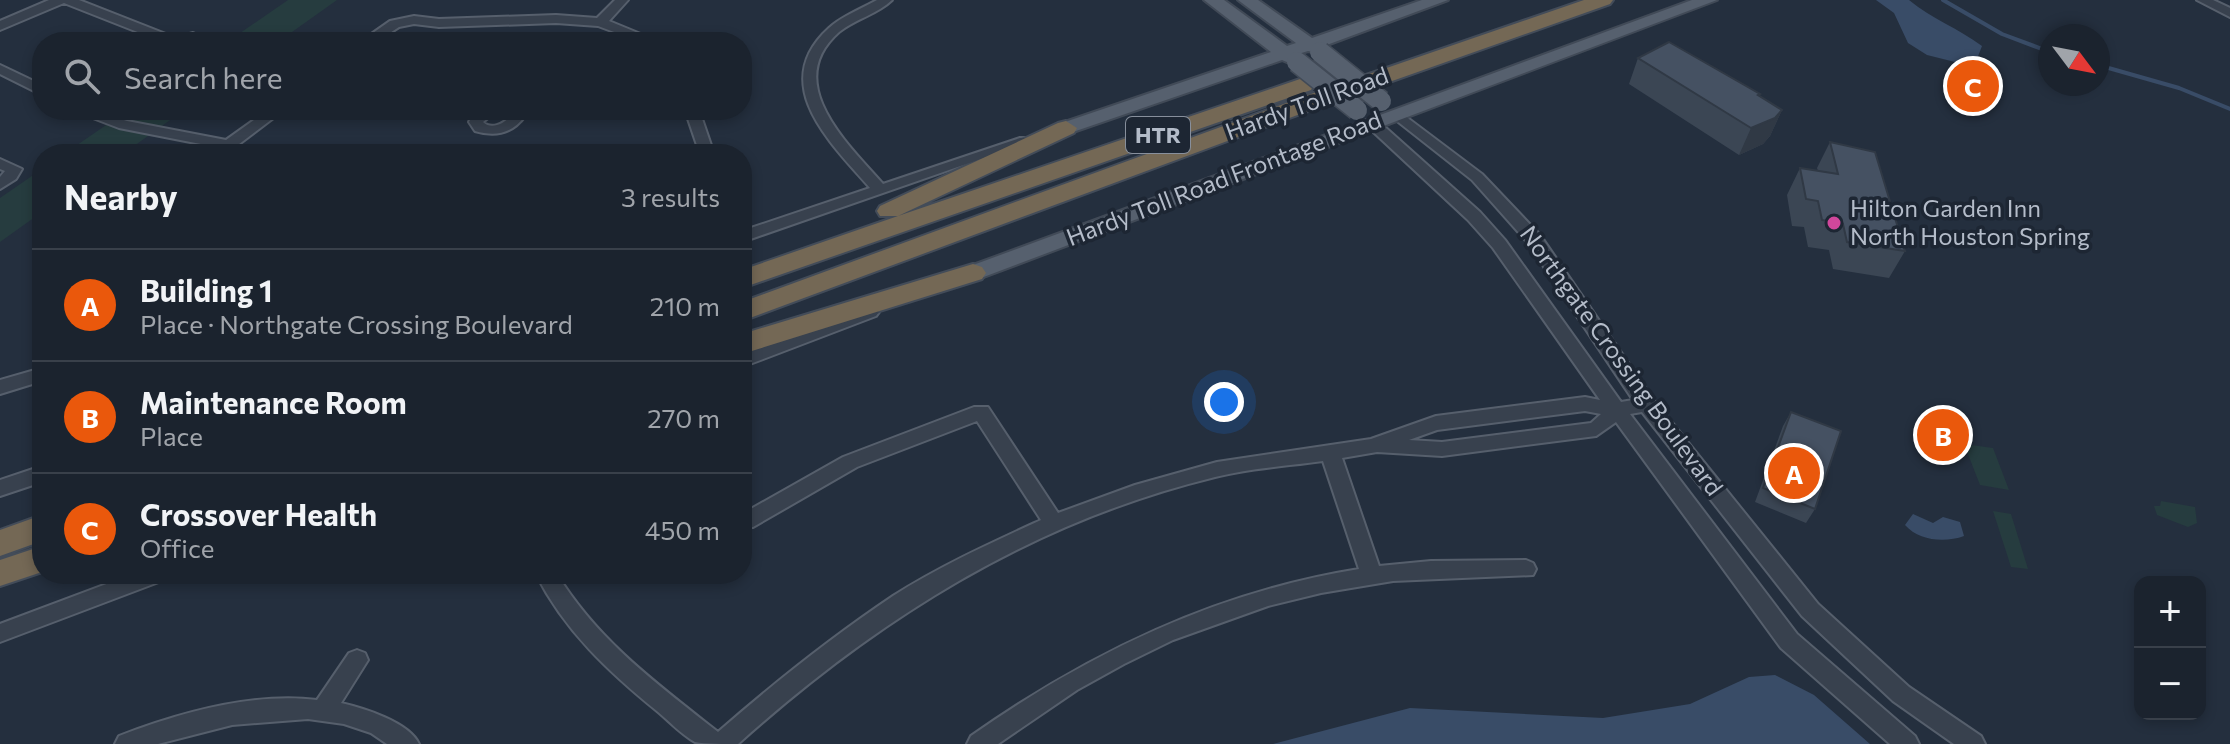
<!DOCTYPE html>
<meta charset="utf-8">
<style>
:root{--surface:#1b232e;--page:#242b36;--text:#f1f3f6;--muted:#a0a4aa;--line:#39404a;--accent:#ea580c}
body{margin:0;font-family:Commissioner,sans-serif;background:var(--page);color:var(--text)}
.controls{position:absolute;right:24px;bottom:24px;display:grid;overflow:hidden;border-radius:16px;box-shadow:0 4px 12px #0003}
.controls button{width:72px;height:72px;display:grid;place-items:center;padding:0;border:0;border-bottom:2px solid var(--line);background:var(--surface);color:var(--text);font:40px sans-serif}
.compass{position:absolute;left:2038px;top:24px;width:72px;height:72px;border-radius:50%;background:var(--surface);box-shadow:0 4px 12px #0003;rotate:122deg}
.you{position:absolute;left:1224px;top:402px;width:28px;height:28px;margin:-20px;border:6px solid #fff;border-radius:50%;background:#1a73e8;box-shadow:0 0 0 12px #1a73e833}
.badge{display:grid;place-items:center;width:52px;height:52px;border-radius:50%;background:var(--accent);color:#fff;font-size:26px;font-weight:700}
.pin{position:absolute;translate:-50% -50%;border:4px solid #fff;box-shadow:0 2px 8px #0006}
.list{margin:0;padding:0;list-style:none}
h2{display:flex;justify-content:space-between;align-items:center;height:104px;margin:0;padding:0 32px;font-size:34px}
h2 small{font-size:26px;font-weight:400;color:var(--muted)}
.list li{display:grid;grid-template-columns:52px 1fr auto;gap:24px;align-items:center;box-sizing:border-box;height:112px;padding:0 32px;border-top:2px solid var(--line)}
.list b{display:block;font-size:30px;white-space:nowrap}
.list p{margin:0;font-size:26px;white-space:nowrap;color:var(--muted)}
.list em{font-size:26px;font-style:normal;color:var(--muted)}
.icon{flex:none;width:44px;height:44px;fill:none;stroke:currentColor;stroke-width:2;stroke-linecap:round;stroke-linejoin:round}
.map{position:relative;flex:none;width:2230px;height:744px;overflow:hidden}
.search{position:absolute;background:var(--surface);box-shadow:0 4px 12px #0003;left:32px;top:32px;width:720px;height:88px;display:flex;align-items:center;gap:20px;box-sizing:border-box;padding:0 28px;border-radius:32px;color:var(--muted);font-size:30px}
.panel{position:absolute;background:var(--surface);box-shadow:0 4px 12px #0003;left:32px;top:144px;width:720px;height:440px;border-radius:32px}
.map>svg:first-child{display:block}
</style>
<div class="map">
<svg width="2230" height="744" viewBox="0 0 2230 744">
<rect width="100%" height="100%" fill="#242f3e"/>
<path fill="#263c3f" d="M288,0H337L278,42H227Z
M128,110H184L123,154H64Z
M42,169V212L0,242V198Z
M1964,444L1993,448L2009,490L1980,485Z
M2161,501L2195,507L2197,523L2188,527L2157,515L2154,506H2160Z
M1993,511L2011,514L2028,569L2011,567Z"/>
<path fill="#394c67" d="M1876,0H1909C1932,19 1958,28 1982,46L1977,59L1959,63L1927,55L1908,43L1894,13Z
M1913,514L1933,523L1943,517L1960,522L1964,536C1945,543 1919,541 1905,525Z
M1775,675L1814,695L1870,744H1273L1410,708L1603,718L1690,704L1749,677Z"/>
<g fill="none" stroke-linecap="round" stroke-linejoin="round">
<path stroke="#394c67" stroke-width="4" d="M1943,0L2002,34L2050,52
M2098,65L2179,88L2230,109"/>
<g stroke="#565f6c" stroke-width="4">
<path id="minor" d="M49,0H79L176,38L193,33L212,42H163L64,3L0,30V21Z
M615,0H628L609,21L660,42H641L598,26L556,23L439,27L414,24L399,27L376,42H360L390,21L414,16L439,19L556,15L597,18Z
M877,0H892C878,14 855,19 839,32C781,83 848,144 883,184L1020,138H1030L1032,141L742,242V231L870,188C831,143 767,84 829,28C842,16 861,9 877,0Z
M2197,0H2213L2230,8V17Z
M0,65L42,85V95L0,74Z
M72,110H93L127,121L226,140L268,110H284L226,154H211L216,147L119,128Z
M416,110H498L483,122C491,130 503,124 510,117L507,110H521L525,116C512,134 495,137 475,131L469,122L471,118L423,114Z
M685,110H699L714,154H700Z
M1397,110L1482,174L1540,235L1653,399L1818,604L1909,687L1981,736L1985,744H1954L1893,701L1802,616L1642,412L1630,414L1797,634L1915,736L1919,744H1890L1781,648L1616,422L1596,436L1442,456L1377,452L1342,458L1379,566L1431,561L1526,560L1533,563L1536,569L1533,575L1393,581L1321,593L1268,606L1173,640L1124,664L1077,690L998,744H967L971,736C1089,653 1216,592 1359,569L1323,461C1288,466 1250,468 1215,477C1031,522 877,619 738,744C726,744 705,744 695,742C682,735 669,721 657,711C609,672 564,630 536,574H557C597,640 658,685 718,732C773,684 832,637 893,596C940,566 991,543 1041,520L977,421L857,467L753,527L742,528V514L843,457L974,407H988L1058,513L1135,485L1217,462L1371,439L1436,416L1585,397L1600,400L1493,248L1468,220L1367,126L1365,123L1372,119L1377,120L1480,212L1505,240L1621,402L1633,400L1528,243L1472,180L1392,117L1390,114ZM1585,411L1601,414L1591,423L1442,442L1409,440L1437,430Z
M0,159L22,169L16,179L0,189V177L5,171L0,169Z
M870,306L879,312L876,316L742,367V354Z
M42,368V381L0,394V380Z
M42,466V482L0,496V480Z
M133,574H167L164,580L0,642V624Z
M357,650L365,653L368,660L341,703C363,708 409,722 419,744H387L371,733L344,724L308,719L232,725L158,744H115L119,736C179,713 252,692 317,700L349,653Z"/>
</g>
<g stroke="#414a57" stroke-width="4">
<path id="major" d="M1204,0H1224L1287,46L1296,43L1238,0H1258L1312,38L1422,0H1448L1324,46L1327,50L1324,54L1308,51L1298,54L1303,60L1300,64L1294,65L1282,60L1073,132H1059L1056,128L1059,124L1271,52Z
M1692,0H1717L981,278L973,280L962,273L965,268Z"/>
</g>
<g stroke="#434c59" stroke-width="4">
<path id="highway" d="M1584,0H1613L1610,4L1327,104L742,321V302L1311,94Z
M1303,78L1314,85L1311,90L742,288V270L898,216H880L877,211L880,206L1058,123L1066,121L1077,128L1074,133L898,216Z
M973,264L982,267L986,273L982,279L742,354V334Z
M42,515V541L0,556V530Z
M42,546V572L0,586V560Z"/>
</g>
<use href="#minor" fill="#38414e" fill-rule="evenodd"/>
<use href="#major" fill="#56606e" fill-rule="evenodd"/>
<use href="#highway" fill="#746855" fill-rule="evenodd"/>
<g stroke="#414a57" stroke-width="23" stroke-linecap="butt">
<path id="major-bridge" d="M1320,52L1381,101
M1297,62L1357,110"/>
</g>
<use href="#major-bridge" stroke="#56606e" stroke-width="20"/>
</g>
<path fill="#3b4654" d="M1638,58L1760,94L1759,96L1782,110L1770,136L1763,144L1739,155L1629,84Z
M1830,142L1905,251L1889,278L1833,269L1829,250L1808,247L1804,227L1792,226L1787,195L1800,168L1818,171L1817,168Z
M1791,412L1815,509L1806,523L1755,502L1783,426Z
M1927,424L1964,438L1934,444L1922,431Z"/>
<path fill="#303945" d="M1782,110L1770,136L1763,144L1739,155L1751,128Z
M1969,431L1964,438L1934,444L1940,437Z"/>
<path fill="#455162" stroke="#303945" stroke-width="2" d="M1669,42L1760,94L1758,95L1782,110L1775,118L1751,128L1638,58Z
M1830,142L1875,152L1905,251L1847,242L1843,224L1822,220L1818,201L1806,199L1800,168L1838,174Z
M1791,412L1841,431L1815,509L1763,488Z
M1956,418L1969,431L1940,437L1927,424Z"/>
<circle fill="#d1479c" stroke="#1d2633" stroke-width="3" cx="1834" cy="223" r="8"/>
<g text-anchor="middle" stroke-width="7" stroke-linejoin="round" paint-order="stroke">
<rect fill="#1d2633" stroke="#878f9c" stroke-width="2" x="1126" y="117" width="64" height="36" rx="6"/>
<g font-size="22" font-weight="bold" fill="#b4bcc9">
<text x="1158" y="143">HTR</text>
</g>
<g font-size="24" fill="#b4bcc9" stroke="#1d2633">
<text transform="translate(1307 104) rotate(-20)" y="8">Hardy Toll Road</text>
<text transform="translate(1224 179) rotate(-21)" y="8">Hardy Toll Road Frontage Road</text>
<text transform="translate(1621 361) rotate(54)" y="8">Northgate Crossing Boulevard</text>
</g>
<g font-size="24" fill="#b4bcc9" stroke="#1d2633" text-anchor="start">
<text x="1850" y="217">Hilton Garden Inn<tspan x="1850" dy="28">North Houston Spring</tspan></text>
</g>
</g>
</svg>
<div class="controls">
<button>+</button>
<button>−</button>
</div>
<svg class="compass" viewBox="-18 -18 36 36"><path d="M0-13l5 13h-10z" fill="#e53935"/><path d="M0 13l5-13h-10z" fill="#a0a4aa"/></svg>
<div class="you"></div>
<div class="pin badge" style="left:1794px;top:473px">A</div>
<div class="pin badge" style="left:1943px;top:435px">B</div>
<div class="pin badge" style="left:1973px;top:86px">C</div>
<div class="search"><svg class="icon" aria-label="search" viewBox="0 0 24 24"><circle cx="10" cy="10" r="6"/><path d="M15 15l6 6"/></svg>Search here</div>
<section class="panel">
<h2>Nearby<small>3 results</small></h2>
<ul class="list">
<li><span class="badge">A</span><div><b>Building 1</b><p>Place · Northgate Crossing Boulevard</p></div><em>210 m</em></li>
<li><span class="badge">B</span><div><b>Maintenance Room</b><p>Place</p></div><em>270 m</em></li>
<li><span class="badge">C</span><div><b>Crossover Health</b><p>Office</p></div><em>450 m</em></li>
</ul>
</section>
</div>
